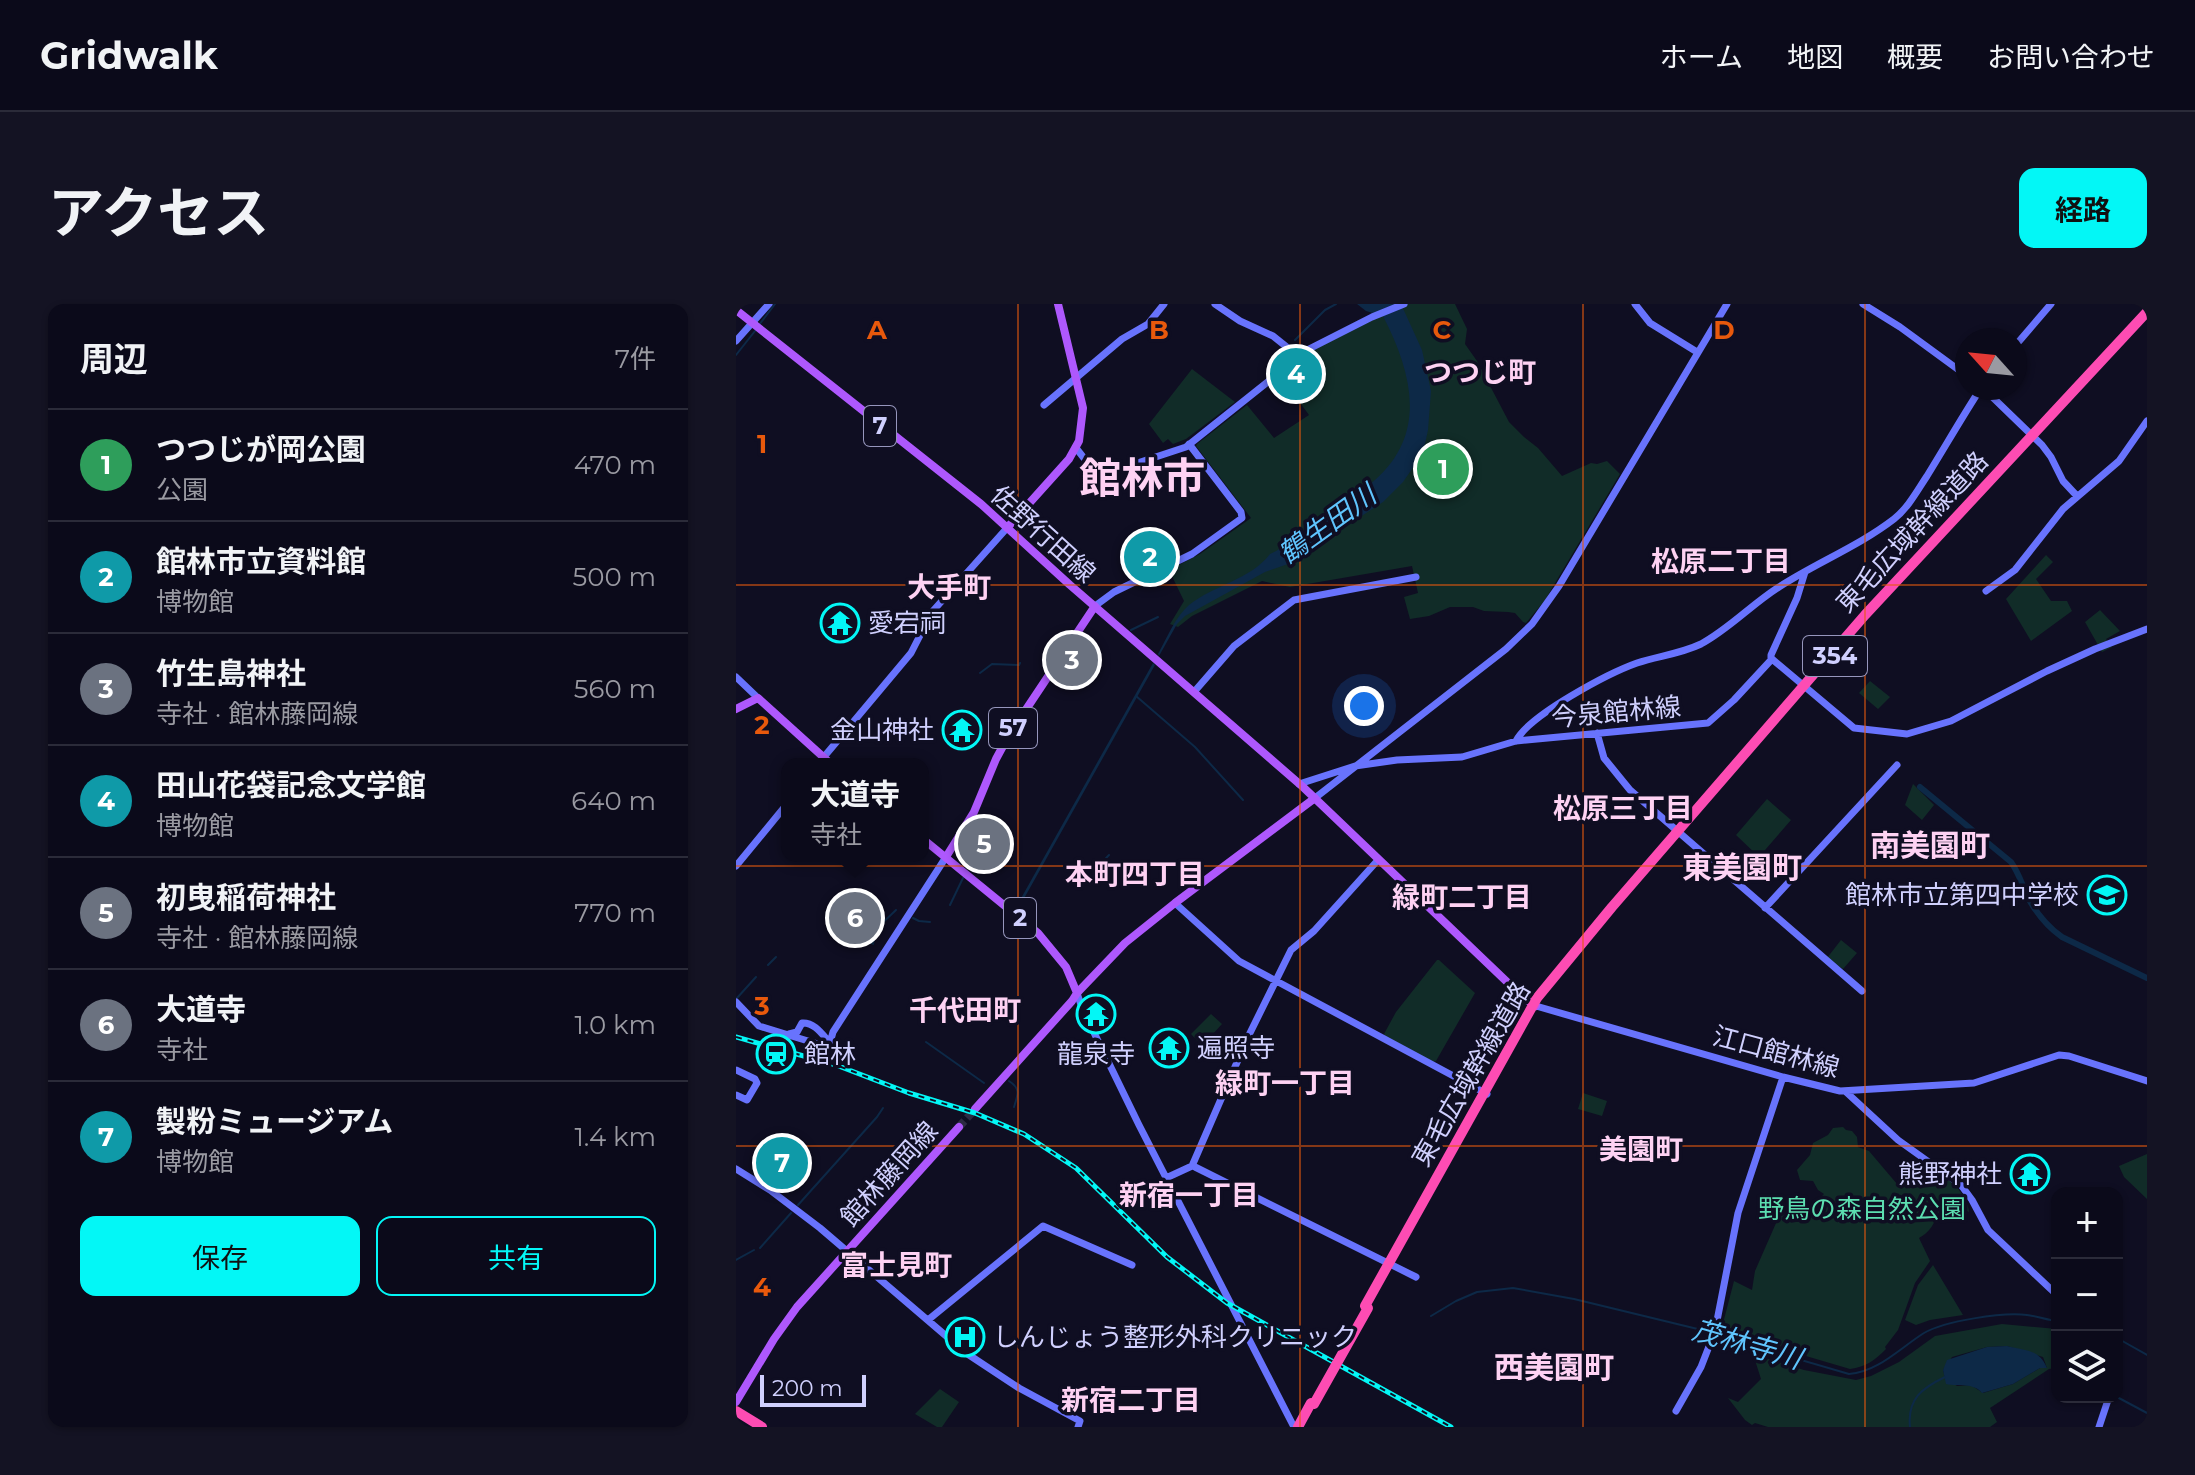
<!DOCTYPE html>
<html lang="ja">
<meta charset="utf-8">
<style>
:root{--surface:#0b0a1a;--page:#141323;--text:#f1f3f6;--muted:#9a9aa2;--line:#2b2b39;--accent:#03f7f6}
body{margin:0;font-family:Montserrat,"Noto Sans JP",sans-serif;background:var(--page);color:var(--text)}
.controls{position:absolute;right:24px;bottom:24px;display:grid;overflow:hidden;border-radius:16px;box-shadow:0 2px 6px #0004}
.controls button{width:72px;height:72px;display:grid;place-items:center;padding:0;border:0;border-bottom:2px solid var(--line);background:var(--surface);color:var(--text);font:40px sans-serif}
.compass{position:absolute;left:1219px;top:24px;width:72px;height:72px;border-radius:50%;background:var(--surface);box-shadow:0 2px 6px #0004;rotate:297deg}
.scale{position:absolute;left:24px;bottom:20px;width:106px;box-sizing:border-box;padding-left:8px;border:4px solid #d0d0fe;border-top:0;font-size:22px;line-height:28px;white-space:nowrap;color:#d0d0fe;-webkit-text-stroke:6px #0f0e22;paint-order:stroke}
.you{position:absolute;left:628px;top:402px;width:28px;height:28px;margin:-20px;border:6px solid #fff;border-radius:50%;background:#1a73e8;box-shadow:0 0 0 12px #1a73e833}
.badge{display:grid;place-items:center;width:52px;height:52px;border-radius:50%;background:var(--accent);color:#fff;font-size:26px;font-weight:700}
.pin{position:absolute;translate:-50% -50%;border:4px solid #fff;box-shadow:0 2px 8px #0006}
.popup{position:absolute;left:45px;top:454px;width:148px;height:104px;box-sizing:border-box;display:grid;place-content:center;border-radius:16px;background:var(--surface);filter:drop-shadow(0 2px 6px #0005);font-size:26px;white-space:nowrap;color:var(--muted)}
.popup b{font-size:30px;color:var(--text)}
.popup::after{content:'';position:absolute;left:50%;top:100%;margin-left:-16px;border:16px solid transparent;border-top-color:var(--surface)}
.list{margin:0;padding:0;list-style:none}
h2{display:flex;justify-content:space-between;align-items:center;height:104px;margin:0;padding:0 32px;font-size:34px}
h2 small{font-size:26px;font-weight:400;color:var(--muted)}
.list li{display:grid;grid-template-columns:52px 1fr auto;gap:24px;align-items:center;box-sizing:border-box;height:112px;padding:0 32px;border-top:2px solid var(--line)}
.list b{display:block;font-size:30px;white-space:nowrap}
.list p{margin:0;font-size:26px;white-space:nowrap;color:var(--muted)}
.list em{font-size:26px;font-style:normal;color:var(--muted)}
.actions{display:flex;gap:16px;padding:24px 32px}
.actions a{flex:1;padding:18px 0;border:2px solid var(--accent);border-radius:16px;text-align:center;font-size:28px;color:var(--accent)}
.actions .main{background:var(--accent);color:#111}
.icon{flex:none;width:44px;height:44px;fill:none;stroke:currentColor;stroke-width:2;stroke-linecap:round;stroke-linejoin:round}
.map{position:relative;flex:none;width:1411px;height:1123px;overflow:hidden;border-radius:16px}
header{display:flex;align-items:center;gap:48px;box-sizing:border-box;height:112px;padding:0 40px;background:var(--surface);border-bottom:2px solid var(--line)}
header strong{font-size:38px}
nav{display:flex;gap:44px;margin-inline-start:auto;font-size:28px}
.intro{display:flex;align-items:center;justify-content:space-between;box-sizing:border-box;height:192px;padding:0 48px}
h1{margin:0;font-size:56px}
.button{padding:20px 36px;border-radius:16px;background:var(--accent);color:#111;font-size:28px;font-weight:700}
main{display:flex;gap:48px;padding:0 48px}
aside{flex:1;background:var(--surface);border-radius:16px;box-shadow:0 2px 6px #0004}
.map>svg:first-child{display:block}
</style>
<header>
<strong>Gridwalk</strong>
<nav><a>ホーム</a><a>地図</a><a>概要</a><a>お問い合わせ</a></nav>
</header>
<div class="intro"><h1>アクセス</h1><a class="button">経路</a></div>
<main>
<aside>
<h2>周辺<small>7件</small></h2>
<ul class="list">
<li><span class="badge" style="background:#2e9e5b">1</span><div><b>つつじが岡公園</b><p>公園</p></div><em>470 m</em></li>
<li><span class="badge" style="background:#0f9aa8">2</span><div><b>館林市立資料館</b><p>博物館</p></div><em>500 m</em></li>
<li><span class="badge" style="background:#6b7280">3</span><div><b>竹生島神社</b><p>寺社 · 館林藤岡線</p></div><em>560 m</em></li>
<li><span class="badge" style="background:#0f9aa8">4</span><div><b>田山花袋記念文学館</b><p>博物館</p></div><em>640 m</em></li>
<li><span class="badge" style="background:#6b7280">5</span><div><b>初曳稲荷神社</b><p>寺社 · 館林藤岡線</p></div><em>770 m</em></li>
<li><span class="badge" style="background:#6b7280">6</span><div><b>大道寺</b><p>寺社</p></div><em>1.0 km</em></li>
<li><span class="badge" style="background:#0f9aa8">7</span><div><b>製粉ミュージアム</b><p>博物館</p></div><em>1.4 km</em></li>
</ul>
<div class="actions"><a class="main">保存</a><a>共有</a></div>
</aside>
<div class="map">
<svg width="1411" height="1123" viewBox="0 0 1411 1123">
<rect width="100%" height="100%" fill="#0f0e22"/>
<path fill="#112c28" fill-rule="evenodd" d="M659,0H719L731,25L729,40L741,57L773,118L788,133L802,144L826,172L855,159L861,160L871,157L884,170L809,296L790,319L787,318L779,309L772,308L748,307L737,303H714L693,312L674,315L668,293L682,289L676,262L554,283L526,277L456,312L442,323L434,320L448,297L433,266L464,250L515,214L460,142L461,140L511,101L538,134L573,111L559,92L561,81L577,65L569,51Z
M456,65L499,98L450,135L437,140L432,135L427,139L413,120Z
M1310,251L1317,258L1300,275L1315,297H1331L1336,307L1295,337L1270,295Z
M1364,306L1384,327L1370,335L1376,343L1366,348L1349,318Z
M1134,377L1154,393L1142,405L1123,389Z
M1177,480L1198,501L1186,516L1169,501Z
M1031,495L1055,516L1023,553L1000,531Z
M1105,636L1121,649L1107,665L1091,654Z
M701,656H703L739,689L700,757L697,758L649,732L648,730L660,708Z
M475,710L486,720L466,742L455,730Z
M847,789L871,797L866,812L842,805Z
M1107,823L1110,826L1116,827L1121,833L1122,843L1133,847L1161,880L1168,879C1171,874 1175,867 1181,865C1202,856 1232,890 1233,908L1213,897C1198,908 1202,924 1183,934L1194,957L1179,979L1162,1026L1149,1043L1150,1045C1139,1056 1130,1063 1114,1065L985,1027L998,977L1016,986L1019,967L1044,910L1079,899L1088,890L1082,886L1077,877L1064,876L1061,866L1074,851L1077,839L1092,831L1097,824Z
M1411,850V895L1388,873L1383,862Z
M1197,961L1227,1011L1194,1016L1180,1021L1169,1016L1182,981Z
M1266,1020L1321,1025V1061L1320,1064L1313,1065L1254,1104L1261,1118L1254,1123H1032L1019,1119L1016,1121L1009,1116L992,1094L1002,1098L1025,1075L1017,1050L1068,1066L1120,1076L1135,1072L1163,1058L1199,1032ZM1271,1042L1307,1053L1311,1064H1304L1277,1080L1247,1089L1235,1081L1221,1082L1209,1074L1207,1066L1216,1053L1251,1043Z
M204,1085L223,1098L206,1123H201L179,1110Z"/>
<path fill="#0d2947" d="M621,0H665L686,46L695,87L692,126L689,140L676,165L667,178L647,198L552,260L529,268L449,312L441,320L423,352L422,350C431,334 439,313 453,301C478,281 514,276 534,250C550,243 569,225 583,215C602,202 622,191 639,176C693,128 675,67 647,12L630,7Z
M417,359L419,361L281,607L279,605Z
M1271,1042C1290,1047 1303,1045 1311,1064H1304L1277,1080L1246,1089C1237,1078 1223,1083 1210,1080L1207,1066L1211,1056L1251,1043Z"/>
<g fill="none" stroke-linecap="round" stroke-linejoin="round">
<path stroke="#0d2947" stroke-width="2" d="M23,21L39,0
M559,36L589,6L600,0
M0,51L19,27
M395,326L422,313
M244,369L256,360L283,361L284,359
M400,392L459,443L507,496
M373,551L358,567L376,585
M214,601L227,574
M177,614L183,617L194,618
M122,631L137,640L140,625L160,606
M32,661L40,653
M1,694L20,673
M190,738L248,779
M273,777C285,785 282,790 278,803
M62,901L141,813L147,804
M24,944L55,909
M0,956L18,946
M695,1012L720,997L741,988L777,984L838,995L974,1028
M980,1031L1113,1070C1142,1068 1164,1044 1188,1029C1209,1017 1266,1008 1291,1011C1301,1012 1311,1016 1321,1017
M1381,1034L1411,1051
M1381,1093L1411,1109
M1174,1123C1171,1095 1186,1084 1209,1073"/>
<path stroke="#0d2947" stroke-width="6" d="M1184,483L1275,558C1285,572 1287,586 1295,599C1303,612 1313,624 1326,633L1411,674"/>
<path stroke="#2c2b43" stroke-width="8" stroke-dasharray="8 4" stroke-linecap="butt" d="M223,823L239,805"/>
<path stroke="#6873fd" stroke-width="7" d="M479,0L504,17L537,32L562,52
M899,0L914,19L961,48
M1127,0L1164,23L1231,72
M0,37L33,0
M1279,42L1315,0
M1247,84L1306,141L1315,153L1327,177L1341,192
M308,101L386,35L412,20L428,0
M340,144L362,172L450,143L573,45L636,13L668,0
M1250,287L1279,266L1327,205L1383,157L1411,117
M359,302L378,288L456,250L506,214L505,208L453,140
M1035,355V351L1061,294L1069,268
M0,373L22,394
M458,388L498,342L558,296L680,273
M861,429L868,454L894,486L1126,687
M780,437C793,411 873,369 901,359C922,352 944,350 965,340C993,325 1016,300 1043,283C1080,259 1123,242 1158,215C1172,204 1181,187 1191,172C1209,143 1226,113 1245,84
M82,460L175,349L196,308L271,224
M563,480L619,462L661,456L726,453L780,437L972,419L998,396L1036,355L1118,424L1171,430L1215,417L1311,367L1359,345L1411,325
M579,494L770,345L796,320L823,282L991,0
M0,562L51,500
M439,599L503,657L751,790
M1029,604L1161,461
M341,689L346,704L403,821L558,1123
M0,698L23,722L85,741L90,742L94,739
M800,702L1047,773L1104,787L1238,779L1323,751L1333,752L1411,777
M53,730L61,728L66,719C78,718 86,730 94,739
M94,739L97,728L210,553
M0,766L19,775L21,779L11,796L0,791
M1109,787L1162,836L1225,881L1236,896L1252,926L1321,991
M456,862L512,733L555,646L578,627L642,556
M0,865L34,886L84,924L230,1049L283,1084L344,1117L342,1123
M430,874L456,862L459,863L680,973
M192,1016L307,922L396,961
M940,1107L965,1063L979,1027L1002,909L1047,773
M1363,1123L1373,1093"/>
<path stroke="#ae58fd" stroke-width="8" d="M0,6L245,200L334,281L567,483L789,695L800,702
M271,224L333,155L343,137L347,104L322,0
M0,405L22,394L95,460
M187,535L302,629L330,663L341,689
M210,553L238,508L260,455L273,431L359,302
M239,805L336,697L341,689L389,639L439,599L579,494
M0,1098L38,1035L61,1003L223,823"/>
<path stroke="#fd4cb3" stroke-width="10" d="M629,1002L801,694L876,603L1129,311L1411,8
M0,1107L26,1123
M562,1123L575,1099"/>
<g stroke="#03f7f6" stroke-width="5">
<path id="rail" d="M0,733L100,761L173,789L239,809L288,830L340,864L431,953L491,999L715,1123"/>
</g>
<use href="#rail" stroke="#0f0e22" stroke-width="2" stroke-dasharray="6" stroke-linecap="butt"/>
<path stroke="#fd4cb3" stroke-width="10" d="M578,1100L632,1004"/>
</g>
<path fill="none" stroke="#e8590c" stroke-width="2" stroke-opacity="0.55" d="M282,0V1123M564,0V1123M847,0V1123M1129,0V1123M0,281H1411M0,562H1411M0,842H1411"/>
<defs>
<g id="temple-ring" transform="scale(2)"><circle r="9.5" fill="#0f0e22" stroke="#03f7f6" stroke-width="1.5"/><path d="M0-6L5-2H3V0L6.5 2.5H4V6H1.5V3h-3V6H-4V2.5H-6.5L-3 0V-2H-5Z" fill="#03f7f6"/></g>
<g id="school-ring" transform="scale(2)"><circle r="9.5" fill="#0f0e22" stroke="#03f7f6" stroke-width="1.5"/><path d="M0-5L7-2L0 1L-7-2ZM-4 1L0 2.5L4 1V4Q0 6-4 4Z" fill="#03f7f6"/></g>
<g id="station-ring" transform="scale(2)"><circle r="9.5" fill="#0f0e22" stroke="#03f7f6" stroke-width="1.5"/><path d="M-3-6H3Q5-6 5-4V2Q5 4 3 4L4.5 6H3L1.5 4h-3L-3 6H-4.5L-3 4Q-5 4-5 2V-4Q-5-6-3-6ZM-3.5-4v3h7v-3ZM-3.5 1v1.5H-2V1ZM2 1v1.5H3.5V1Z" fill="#03f7f6"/></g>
<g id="hospital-ring" transform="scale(2)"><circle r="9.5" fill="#0f0e22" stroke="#03f7f6" stroke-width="1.5"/><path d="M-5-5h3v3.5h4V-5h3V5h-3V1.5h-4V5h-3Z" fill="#03f7f6"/></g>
</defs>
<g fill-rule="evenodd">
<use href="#temple-ring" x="104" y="319"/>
<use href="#temple-ring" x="226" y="426"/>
<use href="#school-ring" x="1371" y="591"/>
<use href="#temple-ring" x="360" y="710"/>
<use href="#temple-ring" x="433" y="744"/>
<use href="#station-ring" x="40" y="750"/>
<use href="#temple-ring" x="1294" y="870"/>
<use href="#hospital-ring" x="229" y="1033"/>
</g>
<g text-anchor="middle" stroke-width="7" stroke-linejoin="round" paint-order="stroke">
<g fill="#0f0e22" stroke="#9696bc" stroke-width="2">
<rect x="128" y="102" width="32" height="40" rx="6"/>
<rect x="1067" y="332" width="64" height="40" rx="6"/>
<rect x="253" y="404" width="48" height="40" rx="6"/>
<rect x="268" y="594" width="32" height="40" rx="6"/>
</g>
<g font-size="24" font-weight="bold" fill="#d0d0fe">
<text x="144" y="130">7</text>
<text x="1099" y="360">354</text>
<text x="277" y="432">57</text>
<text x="284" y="622">2</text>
</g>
<g font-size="26" fill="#d0d0fe" stroke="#0f0e22">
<text transform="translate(1176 228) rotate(-47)" y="9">東毛広域幹線道路</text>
<text transform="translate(307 230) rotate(42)" y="9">佐野行田線</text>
<text transform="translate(880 408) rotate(-5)" y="9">今泉館林線</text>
<text transform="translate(1040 748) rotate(15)" y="9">江口館林線</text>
<text transform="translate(735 770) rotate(-60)" y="9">東毛広域幹線道路</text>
<text transform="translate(153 870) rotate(-48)" y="9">館林藤岡線</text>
</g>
<g font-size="26" fill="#d0d0fe" stroke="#0f0e22" text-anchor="start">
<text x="132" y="328">愛宕祠</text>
<text x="198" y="435" text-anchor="end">金山神社</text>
<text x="1343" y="600" text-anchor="end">館林市立第四中学校</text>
<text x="461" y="753">遍照寺</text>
<text x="68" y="759">館林</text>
<text x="360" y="759" text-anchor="middle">龍泉寺</text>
<text x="1266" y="879" text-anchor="end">熊野神社</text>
<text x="257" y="1042">しんじょう整形外科クリニック</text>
</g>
<g font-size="26" fill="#5cdeb0" stroke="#0f0e22">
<text x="1126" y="914">野鳥の森自然公園</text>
</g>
<g font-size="28" font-weight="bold" fill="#fed2f3" stroke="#0f0e22">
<text x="744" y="78">つつじ町</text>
<text x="985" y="267">松原二丁目</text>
<text x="213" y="293">大手町</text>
<text x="887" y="514">松原三丁目</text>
<text x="399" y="580">本町四丁目</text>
<text x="726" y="603">緑町二丁目</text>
<text x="229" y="716">千代田町</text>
<text x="549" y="789">緑町一丁目</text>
<text x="905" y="855">美園町</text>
<text x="453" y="901">新宿一丁目</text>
<text x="160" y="971">富士見町</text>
<text x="395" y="1106">新宿二丁目</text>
</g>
<g font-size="28" font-style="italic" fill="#5fc4fd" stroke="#0f0e22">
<text transform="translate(591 220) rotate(-36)" y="10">鶴生田川</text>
<text transform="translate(1011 1040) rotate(16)" y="10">茂林寺川</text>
</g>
<g font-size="30" font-weight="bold" fill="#fed2f3" stroke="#0f0e22">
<text x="1194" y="552">南美園町</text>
<text x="1006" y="574">東美園町</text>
<text x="818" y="1074">西美園町</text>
</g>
<g font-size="42" font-weight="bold" fill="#fed2f3" stroke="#0f0e22">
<text x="406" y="189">館林市</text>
</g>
</g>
<g font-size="26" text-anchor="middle" font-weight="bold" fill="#e8590c" stroke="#0f0e22" stroke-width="7" stroke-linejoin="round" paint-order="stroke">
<text x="141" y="35">A</text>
<text x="423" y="35">B</text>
<text x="706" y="35">C</text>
<text x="988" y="35">D</text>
<text x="26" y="149">1</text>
<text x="26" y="430">2</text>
<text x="26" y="711">3</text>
<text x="26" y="992">4</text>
</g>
</svg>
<div class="controls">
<button>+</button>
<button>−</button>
<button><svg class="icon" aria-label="layers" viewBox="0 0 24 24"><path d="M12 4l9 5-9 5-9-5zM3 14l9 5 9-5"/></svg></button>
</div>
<svg class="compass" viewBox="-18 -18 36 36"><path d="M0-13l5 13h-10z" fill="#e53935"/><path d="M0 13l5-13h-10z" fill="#9a9aa2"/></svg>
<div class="scale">200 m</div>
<div class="you"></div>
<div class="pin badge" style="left:707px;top:165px;background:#2e9e5b">1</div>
<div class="pin badge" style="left:414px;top:253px;background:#0f9aa8">2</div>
<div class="pin badge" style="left:336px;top:356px;background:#6b7280">3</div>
<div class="pin badge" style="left:560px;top:70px;background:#0f9aa8">4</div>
<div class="pin badge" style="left:248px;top:540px;background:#6b7280">5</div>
<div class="pin badge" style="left:119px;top:614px;background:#6b7280">6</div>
<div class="popup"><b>大道寺</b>寺社</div>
<div class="pin badge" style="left:46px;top:859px;background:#0f9aa8">7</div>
</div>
</main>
